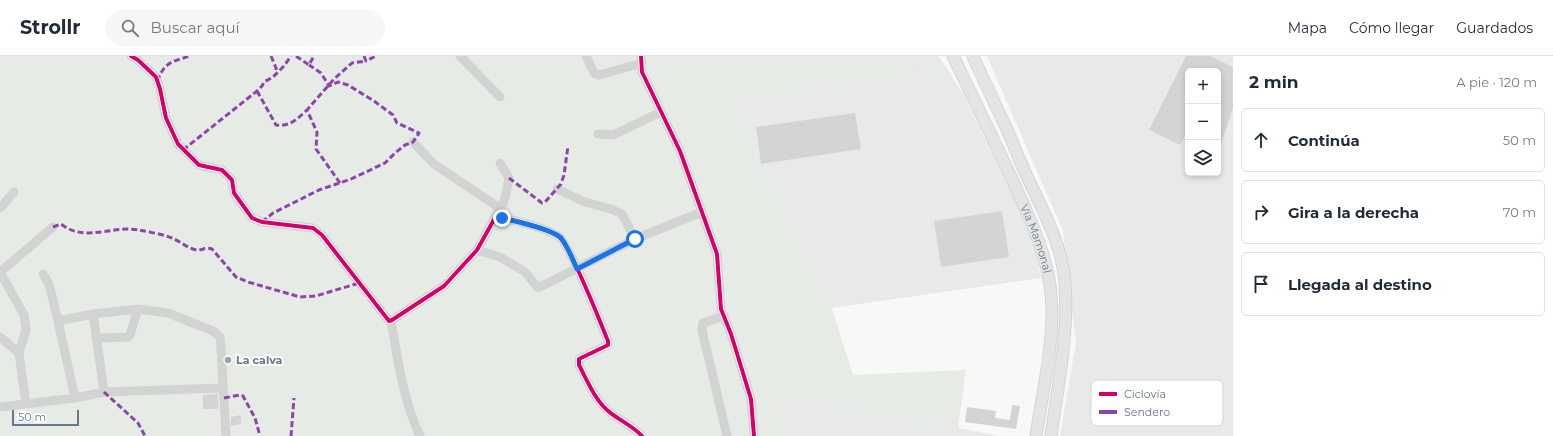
<!DOCTYPE html>
<html lang="es">
<meta charset="utf-8">
<style>
:root{--surface:#fff;--page:#f6f6f7;--text:#1f2937;--muted:#747a83;--line:#e0e1e3}
body{margin:0;font-family:Montserrat,sans-serif;background:var(--page);color:var(--text)}
.controls{position:absolute;right:12px;top:12px;display:grid;overflow:hidden;border-radius:6px;box-shadow:0 2px 6px #0003}
.controls button{width:36px;height:36px;display:grid;place-items:center;padding:0;border:0;border-bottom:1px solid var(--line);background:var(--surface);color:var(--text);font:20px sans-serif}
.scale{position:absolute;left:12px;bottom:10px;width:67px;box-sizing:border-box;padding-left:4px;border:2px solid #65778a;border-top:0;font-size:11px;line-height:14px;white-space:nowrap;color:#65778a;-webkit-text-stroke:3px #fff;paint-order:stroke}
.stop{position:absolute;width:12px;height:12px;margin:-9px;border:3px solid #1a73e8;border-radius:50%;background:#fff}
.stop.end{background:#1a73e8;border-color:#fff;box-shadow:0 1px 4px #0008}
.list{margin:0;padding:0;list-style:none}
h2{display:flex;justify-content:space-between;align-items:center;height:52px;margin:0;padding:0 16px;font-size:17px}
h2 small{font-size:13px;font-weight:400;color:var(--muted)}
.list li{display:grid;grid-template-columns:26px 1fr auto;gap:12px;align-items:center;box-sizing:border-box;height:64px;margin:0 8px 8px;padding:0 8px;border:1px solid var(--line);border-radius:6px}
.list b{display:block;font-size:15px;white-space:nowrap}
.list em{font-size:13px;font-style:normal;color:var(--muted)}
.icon{flex:none;width:22px;height:22px;fill:none;stroke:currentColor;stroke-width:2;stroke-linecap:round;stroke-linejoin:round}
.map{position:relative;flex:none;width:1233px;height:380px;overflow:hidden}
header{display:flex;align-items:center;gap:24px;box-sizing:border-box;height:56px;padding:0 20px;background:var(--surface);border-bottom:1px solid var(--line)}
header strong{font-size:19px}
nav{display:flex;gap:22px;margin-inline-start:auto;font-size:14px}
.search{width:280px;height:36px;background:var(--page);display:flex;align-items:center;gap:10px;box-sizing:border-box;padding:0 14px;border-radius:22px;color:var(--muted);font-size:15px}
main{display:flex}
aside{flex:1;background:var(--surface)}
.map>svg:first-child{display:block}
</style>
<header>
<strong>Strollr</strong>
<div class="search"><svg class="icon" aria-label="search" viewBox="0 0 24 24"><circle cx="10" cy="10" r="6"/><path d="M15 15l6 6"/></svg>Buscar aquí</div>
<nav><a>Mapa</a><a>Cómo llegar</a><a>Guardados</a></nav>
</header>
<main>
<div class="map">
<svg width="1233" height="380" viewBox="0 0 1233 380">
<rect width="100%" height="100%" fill="#f8f8f7"/>
<path fill="#e8e9e9" fill-rule="evenodd" d="M987,0H1233V380H1060L1076,287L1063,175ZM1188,15H1218V117H1188Z
M946,11L964,40L1035,185L1041,222L832,252L732,45Z
M781,337L999,380H777Z"/>
<path fill="#e7ebe5" d="M0,0H938L946,11L732,45L832,252L853,319L966,314L958,372L782,337L777,380H0Z"/>
<path fill="#d3d4d5" d="M1186,0H1210L1233,11V52L1219,93H1218V15H1188V74L1180,89L1149,74Z
M855,57L861,93L761,108L756,71Z
M1002,155L1009,201L941,211L934,165Z
M218,338V353H203V339Z
M1012,349L1020,350L1016,373L965,366L967,351L996,355L995,362L1010,364Z
M241,359V368L231,370V361Z"/>
<g fill="none" stroke-linecap="round" stroke-linejoin="round">
<g stroke="#d3d5d6" stroke-width="13">
<g id="major">
<path id="s1" d="M953,0C972,40 992,80 1011,121C1031,165 1052,206 1052,256C1052,297 1042,339 1036,380"/>
<path d="M973,0C983,23 994,46 1005,69C1012,84 1018,101 1025,116C1041,152 1062,186 1065,227C1069,278 1058,329 1051,380"/>
</g>
</g>
<path stroke="#d2d3d3" stroke-width="9" d="M131,0L138,4L156,21L160,33L166,62L178,88L199,109L222,114L232,124L234,137L252,162L262,166L313,172L322,179L389,265L392,264L444,230L477,194L496,160C517,166 539,169 558,180C569,186 601,268 608,285V289L579,303V309C587,324 594,342 607,354C618,364 632,369 642,380
M460,0L500,41
M586,0L594,17L599,19L642,7
M641,0L642,16L680,95L717,198L721,253L731,278L751,343L754,380
M598,78L613,79L661,56
M413,86L434,108L501,153
M557,133L585,146L611,153L622,158L635,183
M0,152L14,136
M498,157C505,147 507,134 509,122L500,107
M477,194L500,201L525,216L538,232L635,183L702,156
M0,216L24,259L26,274L19,297
M0,216L53,171
M43,218L49,228L58,265L75,342
M93,258L104,336
M724,260L703,267L702,274L727,380
M58,265L93,258L138,253L168,257L213,275L220,281L221,292L226,380
M391,265C398,304 403,344 420,380
M0,281L19,297L26,348
M97,282L128,281L130,279L138,253
M0,351L75,342L104,336L223,332"/>
<use href="#major" stroke="#e4e4e4" stroke-width="11"/>
<path stroke="#8e44ad" stroke-width="3" stroke-dasharray="6 3" stroke-linecap="butt" d="M271,0L276,12V18
M296,0L309,9L314,0
M364,0L366,5L376,0
M157,25C166,5 170,7 189,0
M257,35L276,69C290,71 297,63 307,54
M183,94L257,35L262,30L264,26L273,21L284,10L291,0
M509,122L542,147L545,146L561,128L564,119L568,90
M340,127L316,93L317,76L307,54L334,23L352,7L366,5
M262,166L273,157L319,134L351,123L385,107L395,97L405,89L413,86L419,77L397,67L393,59L374,45L348,29L338,26L329,30L321,17L309,9
M53,171L61,168C85,187 113,169 139,174C149,176 162,178 172,182C180,185 188,193 197,194C202,194 206,191 212,193L236,221L248,226L300,241L316,240L359,227
M104,336L138,367L145,380
M224,342L240,339L243,340L255,362L260,380
M291,380L294,342"/>
<g stroke="#fff" stroke-width="6">
<path id="cycleway" d="M131,0L138,4L156,21L160,33L166,62L178,88L199,109L222,114L232,124L234,137L252,162L262,166L313,172L322,179L389,265L392,264L444,230L477,194L496,160C517,166 539,169 558,180C569,186 601,268 608,285V289L579,303V309C587,324 594,342 607,354C618,364 632,369 642,380
M641,0L642,16L680,95L717,198L721,253L731,278L751,343L754,380"/>
</g>
<use href="#cycleway" stroke="#d6006c" stroke-width="4"/>
</g>
<g fill="none" stroke-linecap="round" stroke-linejoin="round">
<path stroke="#1a73e8" stroke-width="5" d="M502,162C515,165 552,173 561,182C568,191 572,202 577,213L635,183"/>
</g>
<circle fill="#98a4b0" stroke="#fff" stroke-width="1.5" cx="228" cy="304" r="4"/>
<g text-anchor="middle" stroke-width="4" stroke-linejoin="round" paint-order="stroke">
<g font-size="11" fill="#65778a" stroke="#fff">
<text dy="4" stroke="none"><textPath href="#s1" startOffset="201">Vía Mamonal</textPath></text>
</g>
<g font-size="11" font-weight="bold" fill="#65778a" stroke="#fff" text-anchor="start">
<text x="236" y="308">La calva</text>
</g>
</g>
<rect x="1091" y="324" width="132" height="46" rx="6" fill="#fff" stroke="#d1d6dc" stroke-width="1"/>
<rect x="1099" y="336" width="18" height="4" fill="#d6006c"/>
<rect x="1099" y="354" width="18" height="4" fill="#8e44ad"/>
<g font-size="11" fill="#65778a">
<text x="1124" y="342">Ciclovía</text>
<text x="1124" y="360">Sendero</text>
</g>
</svg>
<div class="controls">
<button>+</button>
<button>−</button>
<button><svg class="icon" aria-label="layers" viewBox="0 0 24 24"><path d="M12 4l9 5-9 5-9-5zM3 14l9 5 9-5"/></svg></button>
</div>
<div class="scale">50 m</div>
<div class="stop" style="left:635px;top:183px"></div>
<div class="stop end" style="left:502px;top:162px"></div>
</div>
<aside>
<h2>2 min<small>A pie · 120 m</small></h2>
<ul class="list">
<li><svg class="icon" aria-label="ahead" viewBox="0 0 24 24"><path d="M12 20V5M6 11l6-6 6 6"/></svg><div><b>Continúa</b></div><em>50 m</em></li>
<li><svg class="icon" aria-label="right" viewBox="0 0 24 24"><path d="M7 20v-9h11M14 6l5 5-5 5"/></svg><div><b>Gira a la derecha</b></div><em>70 m</em></li>
<li><svg class="icon" aria-label="arrive" viewBox="0 0 24 24"><path d="M6 21V4h12l-3 4 3 4H6"/></svg><div><b>Llegada al destino</b></div></li>
</ul>
</aside>
</main>
